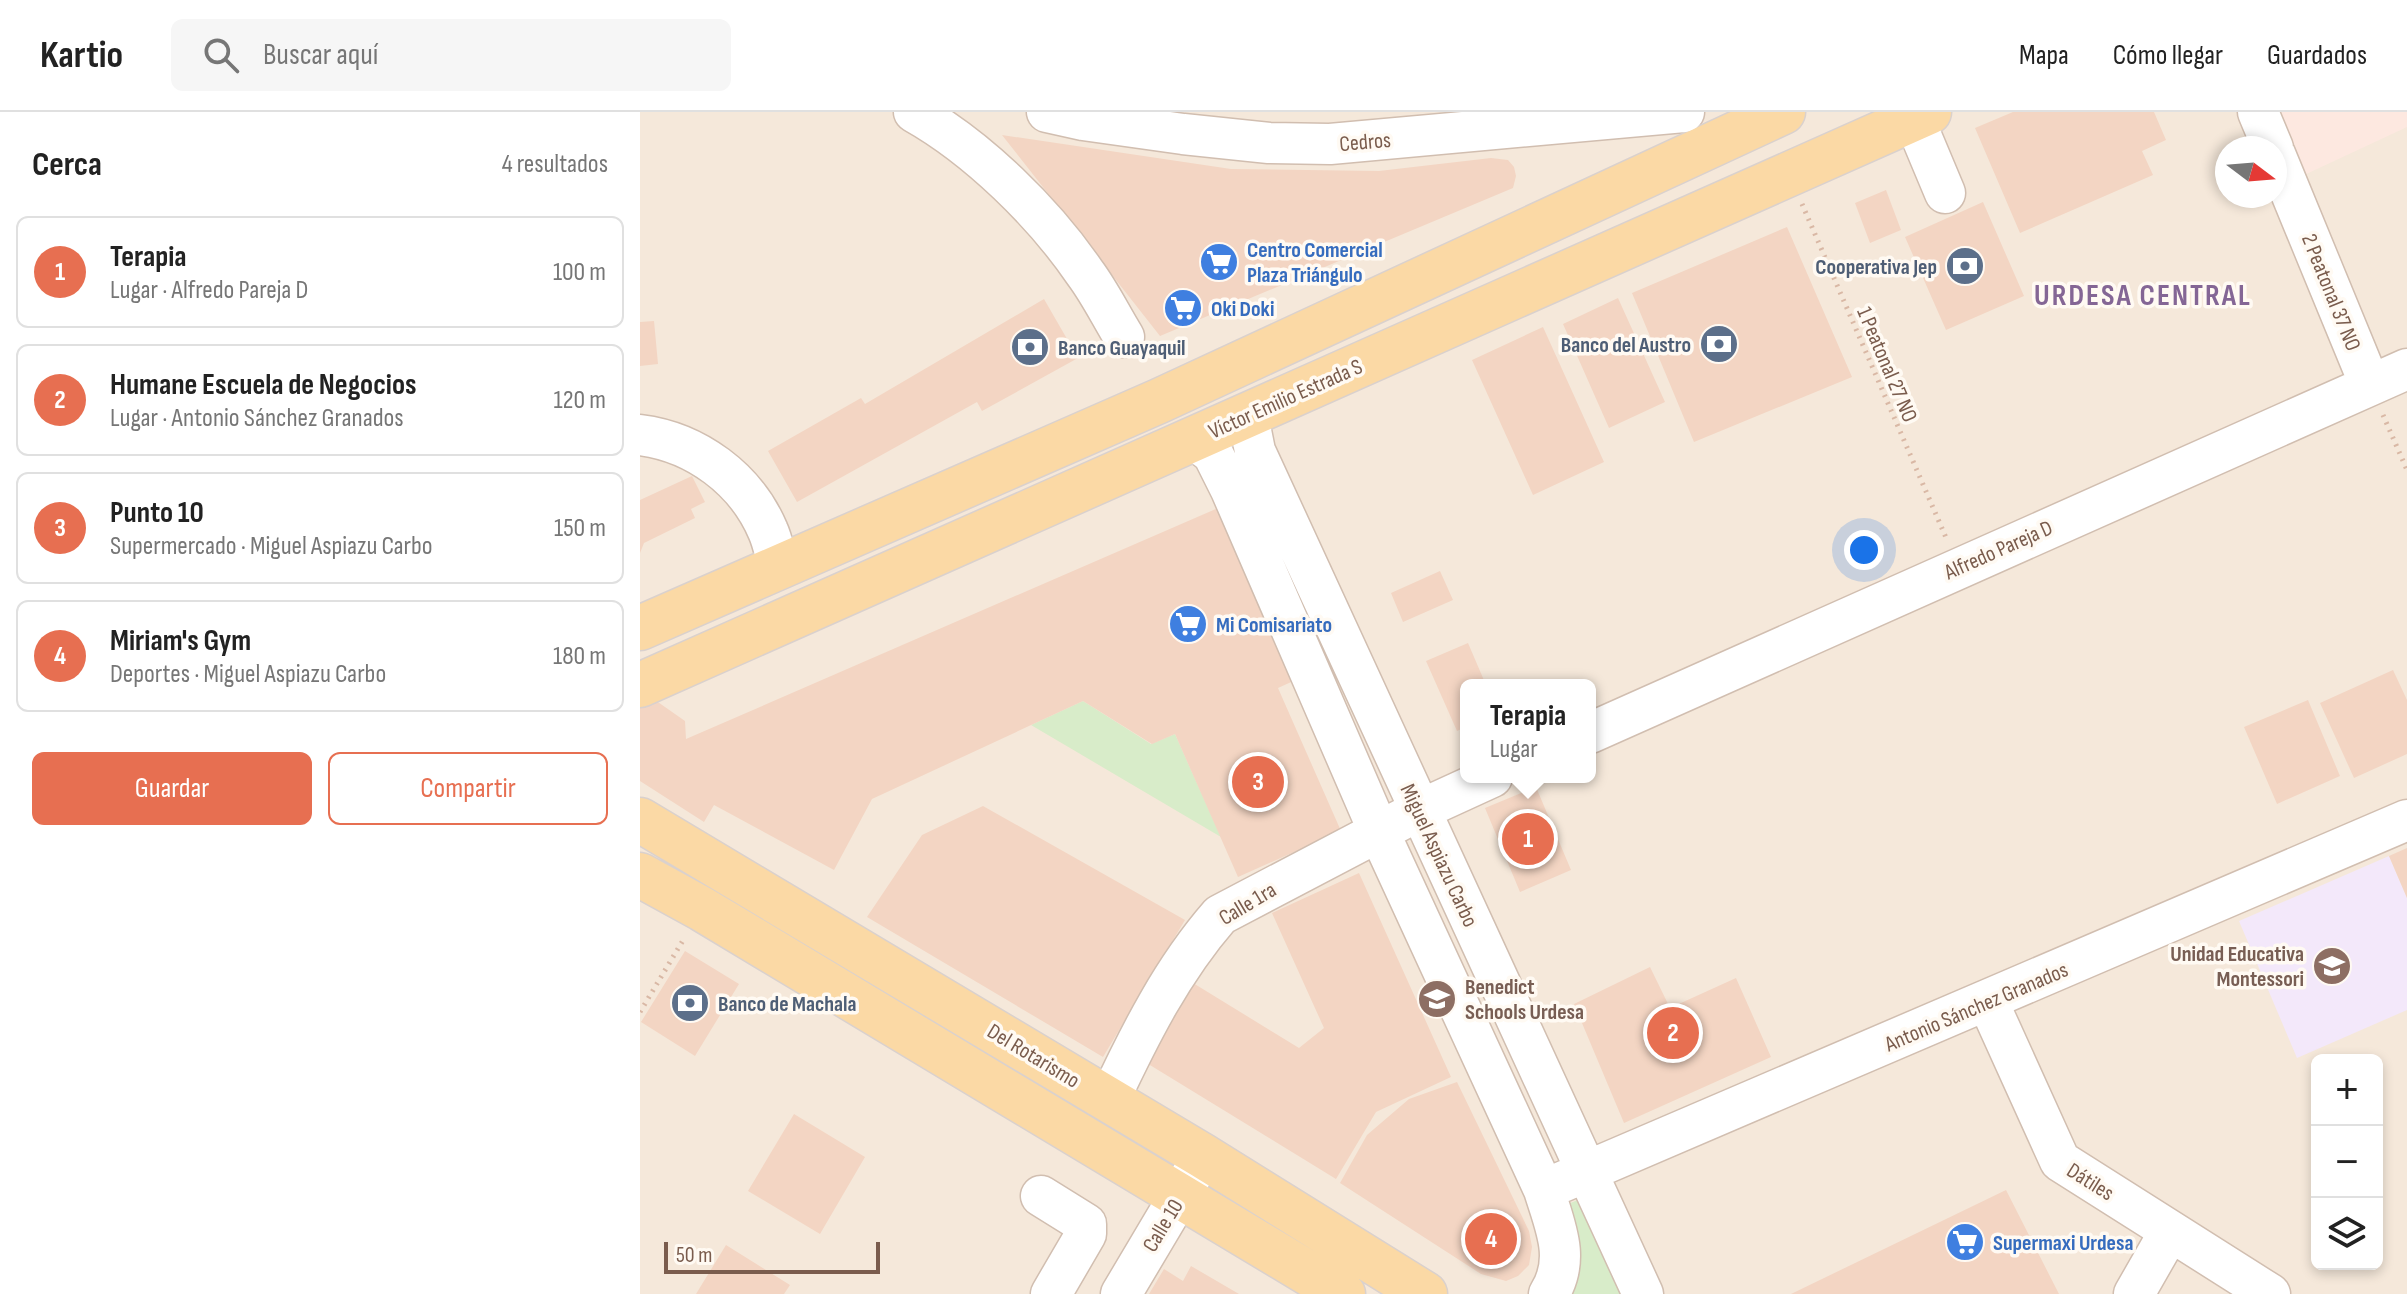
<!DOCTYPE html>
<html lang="es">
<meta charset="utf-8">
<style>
:root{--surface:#fff;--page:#f6f6f6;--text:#222;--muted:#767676;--line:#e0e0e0;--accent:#e76f51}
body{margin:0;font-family:"Sofia Sans Condensed",sans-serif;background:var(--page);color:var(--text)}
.controls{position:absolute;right:24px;bottom:24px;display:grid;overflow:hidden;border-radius:12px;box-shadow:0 4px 12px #0003}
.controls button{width:72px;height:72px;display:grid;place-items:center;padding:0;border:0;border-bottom:2px solid var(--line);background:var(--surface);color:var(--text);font:40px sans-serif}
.compass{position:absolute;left:1575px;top:24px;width:72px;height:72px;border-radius:50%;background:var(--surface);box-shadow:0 4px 12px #0003;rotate:106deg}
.scale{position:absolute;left:24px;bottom:20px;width:216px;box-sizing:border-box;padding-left:8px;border:4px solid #7a5c4d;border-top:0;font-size:22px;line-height:28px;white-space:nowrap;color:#7a5c4d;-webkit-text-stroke:6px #fffaf3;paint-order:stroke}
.you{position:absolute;left:1224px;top:438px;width:28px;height:28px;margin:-20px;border:6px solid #fff;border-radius:50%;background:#1a73e8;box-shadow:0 0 0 12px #1a73e833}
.badge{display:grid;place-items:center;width:52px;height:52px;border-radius:50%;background:var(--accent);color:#fff;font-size:26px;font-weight:700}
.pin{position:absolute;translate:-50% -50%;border:4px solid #fff;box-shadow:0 2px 8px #0006}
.popup{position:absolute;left:820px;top:567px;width:136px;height:104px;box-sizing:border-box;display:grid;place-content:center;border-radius:12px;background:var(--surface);filter:drop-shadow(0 2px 6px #0005);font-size:26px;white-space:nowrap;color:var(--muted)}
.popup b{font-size:30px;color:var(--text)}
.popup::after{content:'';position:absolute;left:50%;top:100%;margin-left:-16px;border:16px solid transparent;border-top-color:var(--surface)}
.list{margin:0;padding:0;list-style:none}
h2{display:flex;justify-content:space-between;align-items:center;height:104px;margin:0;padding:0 32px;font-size:34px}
h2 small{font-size:26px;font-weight:400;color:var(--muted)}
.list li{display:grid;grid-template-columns:52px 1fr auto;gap:24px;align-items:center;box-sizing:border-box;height:112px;margin:0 16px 16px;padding:0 16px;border:2px solid var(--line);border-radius:12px}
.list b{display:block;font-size:30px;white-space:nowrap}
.list p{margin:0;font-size:26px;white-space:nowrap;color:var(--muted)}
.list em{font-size:26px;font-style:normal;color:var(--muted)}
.actions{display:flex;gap:16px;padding:24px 32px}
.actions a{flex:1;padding:18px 0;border:2px solid var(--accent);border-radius:12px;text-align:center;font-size:28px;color:var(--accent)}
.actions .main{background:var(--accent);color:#fff}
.icon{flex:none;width:44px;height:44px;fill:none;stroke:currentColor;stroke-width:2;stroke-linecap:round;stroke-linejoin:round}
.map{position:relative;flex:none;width:1767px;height:1182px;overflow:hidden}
header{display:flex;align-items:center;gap:48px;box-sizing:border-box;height:112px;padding:0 40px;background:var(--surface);border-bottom:2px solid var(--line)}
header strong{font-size:38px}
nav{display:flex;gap:44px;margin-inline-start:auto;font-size:28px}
.search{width:560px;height:72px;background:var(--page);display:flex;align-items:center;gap:20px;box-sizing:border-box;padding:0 28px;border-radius:12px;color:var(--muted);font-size:30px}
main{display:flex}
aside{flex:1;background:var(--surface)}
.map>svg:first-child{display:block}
</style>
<header>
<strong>Kartio</strong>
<div class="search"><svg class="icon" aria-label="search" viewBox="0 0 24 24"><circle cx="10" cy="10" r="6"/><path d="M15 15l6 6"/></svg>Buscar aquí</div>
<nav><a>Mapa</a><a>Cómo llegar</a><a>Guardados</a></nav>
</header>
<main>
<aside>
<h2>Cerca<small>4 resultados</small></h2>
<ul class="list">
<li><span class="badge">1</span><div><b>Terapia</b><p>Lugar · Alfredo Pareja D</p></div><em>100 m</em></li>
<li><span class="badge">2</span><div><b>Humane Escuela de Negocios</b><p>Lugar · Antonio Sánchez Granados</p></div><em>120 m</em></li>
<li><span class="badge">3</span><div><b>Punto 10</b><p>Supermercado · Miguel Aspiazu Carbo</p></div><em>150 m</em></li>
<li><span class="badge">4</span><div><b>Miriam's Gym</b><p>Deportes · Miguel Aspiazu Carbo</p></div><em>180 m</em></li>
</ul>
<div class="actions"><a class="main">Guardar</a><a>Compartir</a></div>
</aside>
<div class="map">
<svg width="1767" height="1182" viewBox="0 0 1767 1182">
<rect width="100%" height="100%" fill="#fdf6ec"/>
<path fill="#f5e8da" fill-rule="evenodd" d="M0,0H1767V1182H0ZM1587,36H1635V84H1587ZM826,573H950V665H826ZM1677,948H1737V1152H1677Z"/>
<path fill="#fde8e0" d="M1621,0H1767V15L1647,71Z"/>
<path fill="#f3e8fa" d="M1749,744L1767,786V898L1657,946L1599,809Z"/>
<path fill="#d8ecc9" d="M443,589L511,632L535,622L581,725L391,613Z
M943,1086L989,1182H929L923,1094Z"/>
<path fill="#f3d5c3" d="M1373,0H1514L1526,28L1502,39L1513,63L1380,121L1335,16Z
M362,23L591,57L739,59L851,46L868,48L874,55L876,64L873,76L520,224Z
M1246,78L1261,118L1230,131L1215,91Z
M1343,90L1384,184L1306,218L1265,125Z
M1147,115L1212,265L1054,330L992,181Z
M978,186L1025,290L969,316L923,212Z
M404,187L438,246L342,299L337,290L157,390L128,339L221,286L225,292Z
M14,209L18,252L0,254V210Z
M903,215L964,350L893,383L832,248Z
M52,364L65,390L51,397L55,406L4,431L0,441V388Z
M585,393L660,566L638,576L701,719L598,765L535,622L512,632L443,589L232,687L194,758L74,693L64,710L0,669V595L15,588L45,609L46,627Z
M800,459L813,488L763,510L751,481Z
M828,531L846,573H826V615L817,619L786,549Z
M1753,558L1767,588V642L1714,666L1680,591Z
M1668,588L1700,664L1637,692L1604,615Z
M896,675L931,758L880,780L845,696Z
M343,694L545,808L463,945L227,805L282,723Z
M1767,736V786L1749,744Z
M719,761L811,965L736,1000L696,1067L505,950L553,871L659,936L684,916L632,801Z
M45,839L99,872L55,944L1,910Z
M1010,855L1030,896L1096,866L1131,945L984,1011L934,892Z
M817,970L889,1119L892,1135L889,1153L878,1164L866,1169L841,1162L700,1071L727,1023L769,987Z
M154,1002L225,1045L180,1122L108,1079Z
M1366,1078L1419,1182H1151Z
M86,1133L150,1173L144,1182H56Z
M551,1154L599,1182H509L524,1157L543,1169Z"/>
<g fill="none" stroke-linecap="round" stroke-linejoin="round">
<g stroke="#d1beb0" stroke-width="43">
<path id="minor" d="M274,0C338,36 404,101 445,161C460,181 471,204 484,225
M407,0L443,8L543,22L629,31L690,32L1044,0
M1618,0L1633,36
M1274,7L1305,81
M1635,42L1730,273
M612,301L610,314L615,339L1003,1182
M0,323C56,330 106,367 128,419C133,430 135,443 139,455
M554,327L573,342L591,378L739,720L904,1078C915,1114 931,1147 909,1182
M950,621L1767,257
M1348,890L1420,1049L1630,1182
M469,988C500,922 532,858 580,803L780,698L852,665
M922,1070L1767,708
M401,1084L446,1112V1122L411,1182
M481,1182L563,1044
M1494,1182L1530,1119"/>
</g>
<g stroke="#dad1cd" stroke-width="47">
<path id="major" d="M0,516L519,289L1143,0
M0,573L1289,0
M0,708L563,1044L785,1182
M0,763L62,797L703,1182"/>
</g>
<path stroke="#d9b8a5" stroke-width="5" stroke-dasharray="2 6" stroke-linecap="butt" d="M1162,92L1307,428
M1743,303L1767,358
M0,900L45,825"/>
<use href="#minor" stroke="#fff" stroke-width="40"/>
<use href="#major" stroke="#fbd9a5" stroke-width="44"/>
</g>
<defs>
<g id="supermarket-disc" transform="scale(2)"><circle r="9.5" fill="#3f7fe0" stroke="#fffaf3"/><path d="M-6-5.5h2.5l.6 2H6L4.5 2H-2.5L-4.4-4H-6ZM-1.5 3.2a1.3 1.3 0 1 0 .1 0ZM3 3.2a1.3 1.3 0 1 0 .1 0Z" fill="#fff"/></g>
<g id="bank-disc" transform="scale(2)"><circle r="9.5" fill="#5c6f8a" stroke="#fffaf3"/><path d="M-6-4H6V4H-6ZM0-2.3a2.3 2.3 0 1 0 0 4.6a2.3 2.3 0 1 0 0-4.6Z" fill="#fff"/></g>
<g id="school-disc" transform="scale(2)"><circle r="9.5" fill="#8d6e63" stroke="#fffaf3"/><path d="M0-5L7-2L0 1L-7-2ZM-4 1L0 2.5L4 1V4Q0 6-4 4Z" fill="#fff"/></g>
</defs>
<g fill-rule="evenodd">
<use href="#supermarket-disc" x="579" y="150"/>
<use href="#bank-disc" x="1325" y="154"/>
<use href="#supermarket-disc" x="543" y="196"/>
<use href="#bank-disc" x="1079" y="232"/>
<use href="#bank-disc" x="390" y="235"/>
<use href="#supermarket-disc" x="548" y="512"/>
<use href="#school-disc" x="1692" y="854"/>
<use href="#school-disc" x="797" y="887"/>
<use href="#bank-disc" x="50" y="891"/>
<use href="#supermarket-disc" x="1325" y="1130"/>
</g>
<g text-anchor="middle" stroke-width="7" stroke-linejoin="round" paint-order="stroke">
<g font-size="22" fill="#7a5c4d" stroke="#fffaf3">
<text transform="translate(725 29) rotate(-5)" y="8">Cedros</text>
<text transform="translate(1692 180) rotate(68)" y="8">2 Peatonal 37 NO</text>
<text transform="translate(1248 252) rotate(67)" y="8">1 Peatonal 27 NO</text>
<text transform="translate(645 286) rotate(-24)" y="8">Víctor Emilio Estrada S</text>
<text transform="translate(1358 437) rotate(-24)" y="8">Alfredo Pareja D</text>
<text transform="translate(800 743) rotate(65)" y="8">Miguel Aspiazu Carbo</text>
<text transform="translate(607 791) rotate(-31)" y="8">Calle 1ra</text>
<text transform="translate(1336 894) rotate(-23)" y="8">Antonio Sánchez Granados</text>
<text transform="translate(394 943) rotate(31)" y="8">Del Rotarismo</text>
<text transform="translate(1451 1069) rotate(32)" y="8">Dátiles</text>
<text transform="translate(522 1113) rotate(-59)" y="8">Calle 10</text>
</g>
<g font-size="22" font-weight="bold" fill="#366cbe" stroke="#fffaf3" text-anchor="start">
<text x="607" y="145">Centro Comercial<tspan x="607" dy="25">Plaza Triángulo</tspan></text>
<text x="571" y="204">Oki Doki</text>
<text x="576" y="520">Mi Comisariato</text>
<text x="1353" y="1138">Supermaxi Urdesa</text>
</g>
<g font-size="22" font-weight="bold" fill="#4e5e75" stroke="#fffaf3" text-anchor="end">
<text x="1297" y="162">Cooperativa Jep</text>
<text x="1051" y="240">Banco del Austro</text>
<text x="418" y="243" text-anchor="start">Banco Guayaquil</text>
<text x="78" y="899" text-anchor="start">Banco de Machala</text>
</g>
<g font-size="22" font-weight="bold" fill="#785e54" stroke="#fffaf3" text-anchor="end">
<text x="1664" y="849">Unidad Educativa<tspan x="1664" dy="25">Montessori</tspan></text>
<text x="825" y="882" text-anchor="start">Benedict<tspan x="825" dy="25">Schools Urdesa</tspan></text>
</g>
<g font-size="30" font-weight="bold" letter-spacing="2" fill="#846695" stroke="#fffaf3">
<text x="1503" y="193">URDESA CENTRAL</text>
</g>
</g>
</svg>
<div class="controls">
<button>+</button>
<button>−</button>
<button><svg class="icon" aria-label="layers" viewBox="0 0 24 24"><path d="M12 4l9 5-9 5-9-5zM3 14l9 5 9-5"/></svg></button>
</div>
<svg class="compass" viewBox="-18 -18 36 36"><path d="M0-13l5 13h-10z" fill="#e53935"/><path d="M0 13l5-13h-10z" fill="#767676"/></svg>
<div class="scale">50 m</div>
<div class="you"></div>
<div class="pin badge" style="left:888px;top:727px">1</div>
<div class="popup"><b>Terapia</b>Lugar</div>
<div class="pin badge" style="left:1033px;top:921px">2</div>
<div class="pin badge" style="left:618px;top:670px">3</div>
<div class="pin badge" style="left:851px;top:1127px">4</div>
</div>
</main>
